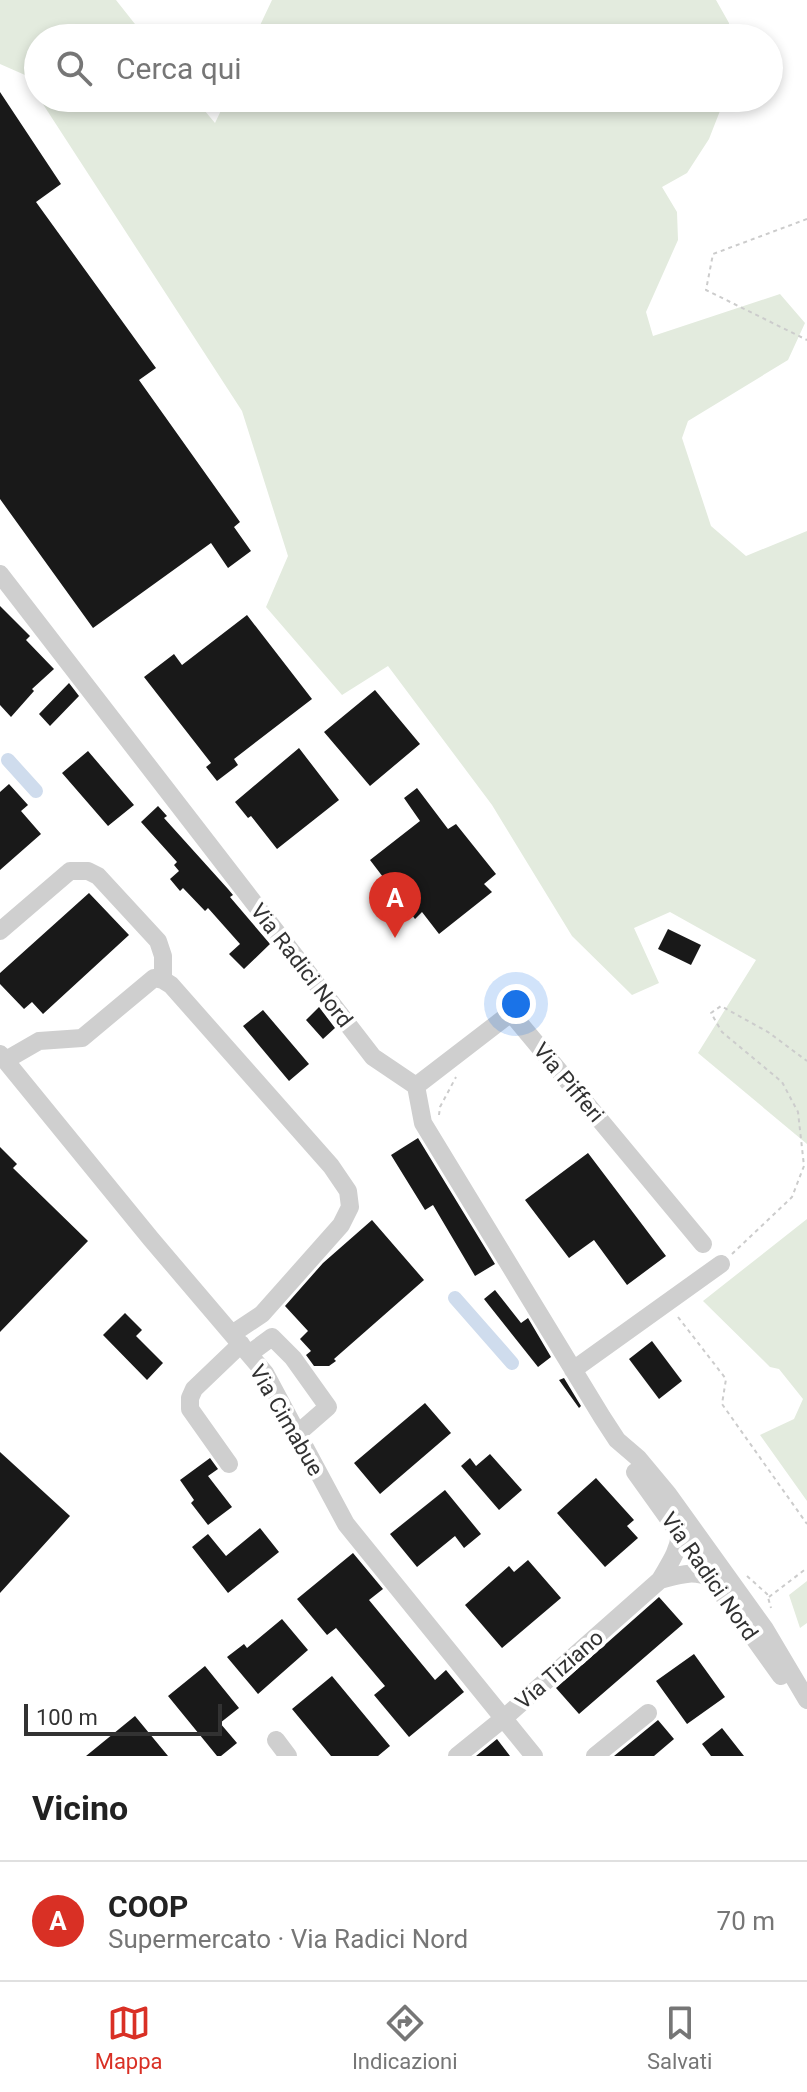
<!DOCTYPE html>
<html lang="it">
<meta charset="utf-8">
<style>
:root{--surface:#fff;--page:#f2f2f2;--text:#222;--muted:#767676;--line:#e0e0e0;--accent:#d93025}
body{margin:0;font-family:Roboto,sans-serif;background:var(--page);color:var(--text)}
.scale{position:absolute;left:24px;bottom:20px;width:198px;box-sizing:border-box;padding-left:8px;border:4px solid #323232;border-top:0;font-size:22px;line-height:28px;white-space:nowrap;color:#323232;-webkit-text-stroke:6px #fff;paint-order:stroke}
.you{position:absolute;left:516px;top:1004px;width:28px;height:28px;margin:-20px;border:6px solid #fff;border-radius:50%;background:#1a73e8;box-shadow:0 0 0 12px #1a73e833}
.badge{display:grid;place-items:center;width:52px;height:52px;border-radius:50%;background:var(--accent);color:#fff;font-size:26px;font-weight:700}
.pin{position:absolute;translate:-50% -66px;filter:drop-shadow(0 2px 4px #0008)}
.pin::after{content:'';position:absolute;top:42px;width:28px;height:24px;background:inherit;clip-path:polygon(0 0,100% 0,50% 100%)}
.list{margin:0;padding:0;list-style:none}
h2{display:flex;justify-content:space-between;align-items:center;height:104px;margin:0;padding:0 32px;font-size:34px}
h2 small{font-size:26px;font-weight:400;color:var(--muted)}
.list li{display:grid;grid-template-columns:52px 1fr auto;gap:24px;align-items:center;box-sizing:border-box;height:120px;padding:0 32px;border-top:2px solid var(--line)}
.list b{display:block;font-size:30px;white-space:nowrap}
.list p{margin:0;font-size:26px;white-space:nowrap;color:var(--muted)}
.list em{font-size:26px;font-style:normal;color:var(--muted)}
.icon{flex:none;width:44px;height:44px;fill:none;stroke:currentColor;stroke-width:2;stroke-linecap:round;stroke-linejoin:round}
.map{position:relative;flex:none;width:807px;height:1756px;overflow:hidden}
.search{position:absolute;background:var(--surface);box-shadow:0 4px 12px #0003;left:24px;right:24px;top:24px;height:88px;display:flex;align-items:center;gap:20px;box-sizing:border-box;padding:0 28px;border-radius:44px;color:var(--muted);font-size:30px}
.sheet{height:224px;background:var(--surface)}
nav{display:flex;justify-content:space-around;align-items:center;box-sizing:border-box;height:112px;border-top:2px solid var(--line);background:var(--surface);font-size:22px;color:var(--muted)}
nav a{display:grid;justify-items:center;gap:4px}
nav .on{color:var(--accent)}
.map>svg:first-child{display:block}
</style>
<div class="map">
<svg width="807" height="1756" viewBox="0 0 807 1756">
<rect width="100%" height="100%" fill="#fff"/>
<path fill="#e3ebde" d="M0,0H116L146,38H38V96L25,75L0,64Z
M272,0H716L729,23L728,38H254Z
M39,98H194L215,123L227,98H725L709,139L687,173L662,187L677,212L678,240L646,312L653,336L780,294L805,323L788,360L688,421L682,438L711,526L746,556L807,531V1144L698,1053L756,960L670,912L634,928L659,983L632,995L572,936L492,805L388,666L342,695L266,607L288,556L242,411Z
M807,1219V1501L760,1435L794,1419L803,1399L779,1369L770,1367L703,1301Z
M807,1581V1623L800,1628L789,1595Z"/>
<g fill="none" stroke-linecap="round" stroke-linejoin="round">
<path stroke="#cfdced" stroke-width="14" d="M8,760L36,791
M455,1298L512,1363"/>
</g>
<path fill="#191919" d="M0,92L61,184L36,202L156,368L139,380L240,522L234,527L251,551L228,568L211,543L93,628L0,499Z
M0,606L30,636L26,640L54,669L32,689L34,691L11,717L0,705Z
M247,615L312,699L234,759L238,765L217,781L206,767L211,763L144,677L174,654L182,665Z
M69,683L79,696L50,726L39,714Z
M375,690L420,744L370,786L324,732Z
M299,748L339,800L277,849L251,816L248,818L235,802Z
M88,751L134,805L108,826L62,773Z
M9,784L28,805L21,811L41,834L0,870V792Z
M417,788L448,829L456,824L496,874L484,884L492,892L439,934L422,912L415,919L370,860L420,821L404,798Z
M158,806L167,816L164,818L228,889L233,895L230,897L270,944L244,969L229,954L240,944L208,908L205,911L183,888L180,891L170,879L179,871L174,865L177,862L141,822Z
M89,893L129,935L43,1014L32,1002L24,1009L0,984V973Z
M668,929L701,945L691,965L658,949Z
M319,1007L335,1028L323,1039L306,1020Z
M263,1010L309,1064L289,1081L243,1026Z
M418,1138L495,1264L475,1276L433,1205L425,1210L391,1155Z
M0,1147L17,1164L13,1168L88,1241L0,1332Z
M588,1153L666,1256L627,1285L594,1240L569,1258L525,1200Z
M372,1220L424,1280L334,1359L336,1361L329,1366H314L306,1355L311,1351L300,1339L308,1331L285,1306L323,1263Z
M495,1290L521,1323L528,1318L551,1357L538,1367L484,1299Z
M125,1313L142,1330L136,1336L163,1363L147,1380L103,1335Z
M652,1341L682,1381L659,1399L629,1359Z
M564,1378L581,1406L579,1408L559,1380Z
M425,1403L451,1433L380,1494L354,1463Z
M0,1452L70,1516L0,1593Z
M490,1454L522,1490L499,1510L461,1466L470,1458L476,1466Z
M210,1458L218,1469L208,1476L232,1507L208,1525L191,1503L194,1500L180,1480Z
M596,1478L634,1520L627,1526L638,1538L605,1567L557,1513Z
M445,1490L481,1534L464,1548L455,1536L417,1567L390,1534Z
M260,1528L279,1552L228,1593L192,1547L208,1534L226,1556Z
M353,1553L383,1589L369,1600L435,1680L446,1670L464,1692L409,1737L374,1695L385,1686L336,1628L327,1635L297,1599Z
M528,1560L561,1598L502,1648L465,1605L509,1566L514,1572Z
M659,1597L683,1624L579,1714L556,1688Z
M282,1619L308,1650L258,1694L227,1657L244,1644L247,1648Z
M694,1654L725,1697L687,1724L656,1681Z
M205,1666L239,1708L220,1723L237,1743L221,1756H217L168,1696Z
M332,1676L390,1746L378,1756H331L292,1709Z
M135,1716L168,1756H86Z
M658,1720L674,1739L654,1756H614Z
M722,1728L744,1756H711L702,1744Z
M497,1739L510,1756H476Z"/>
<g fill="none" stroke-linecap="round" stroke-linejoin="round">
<path stroke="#ccc" stroke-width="2" stroke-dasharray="4 4" stroke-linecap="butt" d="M807,219L713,254L706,290L807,340
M439,1115L440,1107L456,1077
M732,1254L792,1197L804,1166L798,1112L782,1082L722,1032L711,1013L721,1006L768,1032L807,1061
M678,1317L726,1379L722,1404L807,1524
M747,1576L767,1594L771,1608
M769,1597L807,1568"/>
<path stroke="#cfcfcf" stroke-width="18" d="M0,574L373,1057L416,1086L423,1123L602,1417L617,1440L638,1458L668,1494L765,1629L807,1700
M0,931L70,871H88L98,876L158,941L163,956V980
M0,1054L151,1239L265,1373L346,1524L534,1756
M6,1060L39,1041L82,1038L154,978L163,980L171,985L331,1166L348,1191L350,1207L341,1225L262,1314L232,1334
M416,1086L511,1013L703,1244
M249,1354L272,1337L293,1358L328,1407L297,1434
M573,1370L721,1264
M229,1464L190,1409V1398L194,1389L241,1344
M635,1472L781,1676
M660,1580C679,1575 694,1569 712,1579
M276,1740L288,1756
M457,1756L504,1718L660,1580C669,1564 678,1553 680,1534
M595,1756L648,1713"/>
</g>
<g text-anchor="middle" stroke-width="8" stroke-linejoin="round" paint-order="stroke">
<g font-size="22" fill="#323232" stroke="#fff">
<text transform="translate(302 965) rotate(52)" y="8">Via Radici Nord</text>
<text transform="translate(569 1082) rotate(50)" y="8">Via Pifferi</text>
<text transform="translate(287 1420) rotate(60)" y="8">Via Cimabue</text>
<text transform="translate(710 1576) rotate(55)" y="8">Via Radici Nord</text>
<text transform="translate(559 1669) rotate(-41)" y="8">Via Tiziano</text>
</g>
</g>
</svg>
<div class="scale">100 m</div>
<div class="you"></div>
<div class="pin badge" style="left:395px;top:938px">A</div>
<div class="search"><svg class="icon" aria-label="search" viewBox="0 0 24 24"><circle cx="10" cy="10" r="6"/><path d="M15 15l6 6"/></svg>Cerca qui</div>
</div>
<section class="sheet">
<h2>Vicino<small></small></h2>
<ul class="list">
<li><span class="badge">A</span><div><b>COOP</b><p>Supermercato · Via Radici Nord</p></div><em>70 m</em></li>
</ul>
</section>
<nav>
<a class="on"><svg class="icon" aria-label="map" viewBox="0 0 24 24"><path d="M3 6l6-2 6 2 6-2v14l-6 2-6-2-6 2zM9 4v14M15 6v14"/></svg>Mappa</a>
<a><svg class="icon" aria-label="directions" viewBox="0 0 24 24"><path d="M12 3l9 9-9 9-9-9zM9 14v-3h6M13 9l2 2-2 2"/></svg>Indicazioni</a>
<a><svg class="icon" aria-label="saved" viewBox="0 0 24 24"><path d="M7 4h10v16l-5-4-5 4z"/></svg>Salvati</a>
</nav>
